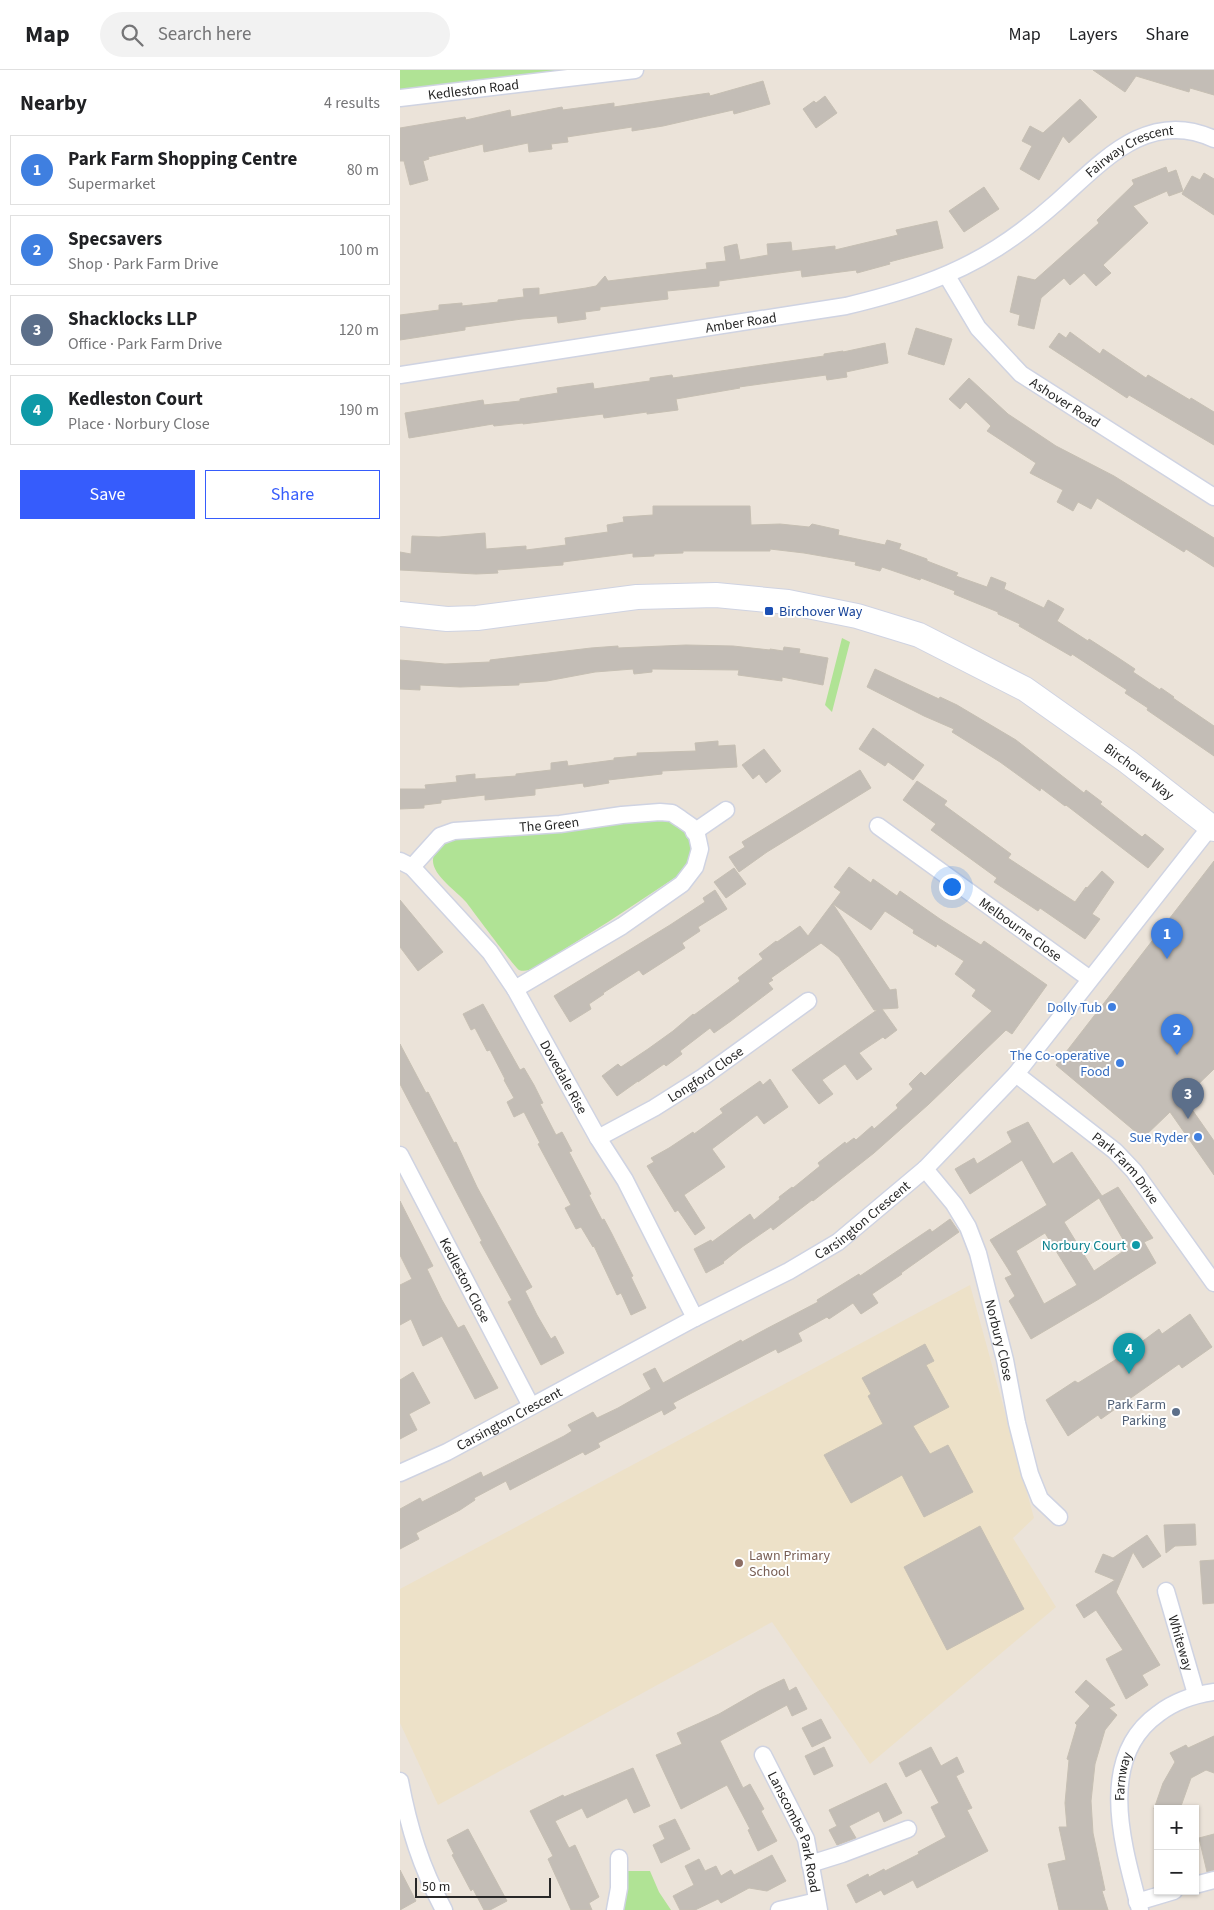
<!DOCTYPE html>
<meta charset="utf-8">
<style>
:root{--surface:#fff;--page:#f2f2f2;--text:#202124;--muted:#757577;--line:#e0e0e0;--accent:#365cfc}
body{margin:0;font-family:"Source Sans 3",sans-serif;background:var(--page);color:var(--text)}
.controls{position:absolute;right:15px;bottom:15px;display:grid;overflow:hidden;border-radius:0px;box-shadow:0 1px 4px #0004}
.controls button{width:45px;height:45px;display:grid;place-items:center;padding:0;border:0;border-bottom:1px solid var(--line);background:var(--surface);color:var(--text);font:25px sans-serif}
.scale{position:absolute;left:15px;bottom:12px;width:136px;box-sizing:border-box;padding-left:5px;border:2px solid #282828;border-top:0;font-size:14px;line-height:18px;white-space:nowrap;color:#282828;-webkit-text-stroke:4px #fff;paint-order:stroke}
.you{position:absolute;left:551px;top:816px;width:18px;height:18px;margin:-12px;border:4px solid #fff;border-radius:50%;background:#1a73e8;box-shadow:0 0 0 8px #1a73e833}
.badge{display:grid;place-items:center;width:32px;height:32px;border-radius:50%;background:var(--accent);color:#fff;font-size:16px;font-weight:700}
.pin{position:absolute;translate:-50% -41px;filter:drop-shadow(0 1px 2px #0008)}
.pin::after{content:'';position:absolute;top:26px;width:18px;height:15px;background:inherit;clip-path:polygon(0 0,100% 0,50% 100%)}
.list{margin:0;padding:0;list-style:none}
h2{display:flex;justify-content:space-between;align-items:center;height:65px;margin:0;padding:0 20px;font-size:21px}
h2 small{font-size:16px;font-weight:400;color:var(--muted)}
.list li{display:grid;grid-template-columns:32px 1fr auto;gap:15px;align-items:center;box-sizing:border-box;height:70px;margin:0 10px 10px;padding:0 10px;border:1px solid var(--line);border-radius:0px}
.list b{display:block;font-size:19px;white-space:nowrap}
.list p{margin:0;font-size:16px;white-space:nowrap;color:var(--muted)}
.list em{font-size:16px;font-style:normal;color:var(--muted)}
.actions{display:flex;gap:10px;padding:15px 20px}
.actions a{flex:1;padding:11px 0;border:1px solid var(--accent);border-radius:0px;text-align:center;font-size:18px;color:var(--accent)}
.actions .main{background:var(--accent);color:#fff}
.icon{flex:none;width:28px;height:28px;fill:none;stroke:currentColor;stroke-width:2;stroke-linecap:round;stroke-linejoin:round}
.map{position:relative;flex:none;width:814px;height:1840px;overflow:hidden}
header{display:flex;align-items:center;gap:30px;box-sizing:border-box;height:70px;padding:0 25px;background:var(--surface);border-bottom:1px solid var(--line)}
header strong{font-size:24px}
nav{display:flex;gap:28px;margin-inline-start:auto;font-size:18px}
.search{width:350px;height:45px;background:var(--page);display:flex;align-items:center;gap:12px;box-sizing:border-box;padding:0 18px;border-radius:28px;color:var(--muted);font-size:19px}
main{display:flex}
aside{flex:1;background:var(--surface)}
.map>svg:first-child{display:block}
</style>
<header>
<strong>Map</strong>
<div class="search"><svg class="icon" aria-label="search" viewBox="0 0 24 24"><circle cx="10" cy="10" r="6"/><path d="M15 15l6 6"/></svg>Search here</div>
<nav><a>Map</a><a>Layers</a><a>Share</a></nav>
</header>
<main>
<aside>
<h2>Nearby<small>4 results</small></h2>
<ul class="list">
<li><span class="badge" style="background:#3f7fe0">1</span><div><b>Park Farm Shopping Centre</b><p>Supermarket</p></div><em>80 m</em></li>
<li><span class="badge" style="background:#3f7fe0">2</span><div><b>Specsavers</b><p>Shop · Park Farm Drive</p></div><em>100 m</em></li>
<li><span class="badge" style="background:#5c6f8a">3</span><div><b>Shacklocks LLP</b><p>Office · Park Farm Drive</p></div><em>120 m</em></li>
<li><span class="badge" style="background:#0f9aa8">4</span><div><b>Kedleston Court</b><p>Place · Norbury Close</p></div><em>190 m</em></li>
</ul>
<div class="actions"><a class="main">Save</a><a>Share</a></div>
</aside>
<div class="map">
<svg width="814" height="1840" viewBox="0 0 814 1840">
<rect width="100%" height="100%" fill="#ebe3d9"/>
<path fill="#ede1c8" d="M570,1215L634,1448L613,1468L656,1537L470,1694L372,1552L38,1735L0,1653V1519Z"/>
<path fill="#b0e395" d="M0,0H168L0,20Z
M442,568L450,572L432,642L425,635Z
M269,749C295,762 295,779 282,803L208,852L134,898C129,900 124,902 119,900C115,898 73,841 66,832C56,820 27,802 34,785C36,778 44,773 51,771C69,765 105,763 126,762C173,757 221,753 269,749Z
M226,1801H250L259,1822L271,1840H222Z"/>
<path fill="#c3bdb6" stroke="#c6bfb3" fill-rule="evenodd" d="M693,0H814V25L790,18L789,22L736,6L725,22Z
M363,11L370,34L334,44L333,40L263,56L232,61V57L167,67L168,72L151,74L152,79L129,82L128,73L84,82L83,74L28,87L29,89L23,91L28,110L10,115L4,91H0V58L65,47L66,50L110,40L111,47L162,37L163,40L214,33V37L309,23L310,26Z
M425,26L437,43L416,58L403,39L414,31L416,33Z
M680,29L697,47L669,73L663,66L639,110L620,99L632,76L622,71L630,56L643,63Z
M766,97L768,103L776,100L783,121L769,126L767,121L733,136L748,153L703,195L711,203L696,216L684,203L670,215L664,208L641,228L634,259L618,255L620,245L610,242L618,206L635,210L699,153L697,150L734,114L732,110Z
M804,103L814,109V145L782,124L792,106L800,110Z
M584,117L599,139L564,162L549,141Z
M537,151L543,178L489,192L490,194L457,203L456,200L402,207L401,200L319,211V216L267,221L268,229L200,237V240L185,242L186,249L158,253L157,246L122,249L65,257V260L0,270V245L39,240V235L62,233V236L98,232V230L124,227L123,219L139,218V225L186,218L196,216L205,206L208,211L307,199L306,193L326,191L324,177L337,174L340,190L368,185L367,174L391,172L392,181L435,176V180L498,165L496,160Z
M516,258L552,269L544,295L508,284Z
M670,262L700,284L703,279L746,308L748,305L790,330L791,328L814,342V375L729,325L727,328L649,277L659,263L666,268Z
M485,273L488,293L446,302L447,307L427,310L426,305L339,317L340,318L276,329L278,340L247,344V342L204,348L203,344L123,354V353L94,356L93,354L9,368L5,343L83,330L84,335L120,331V329L158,323L157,318L193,313L194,319L242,312L250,311V308L272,305L273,308L424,286V284L443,281V282Z
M569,308L608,344L656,376L714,406L814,468V497L786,479L784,482L697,428L691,439L678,432L673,441L657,432L663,420L630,403L636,393L587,361L591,356L566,332L560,339L549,329Z
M253,436H350L351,455L380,454L409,457L412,454L439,460L438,465L485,475L487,470L501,474L499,479L527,489V491L558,503L556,506L587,517L591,507L606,513L604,519L644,538L648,530L664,539L657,551L688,571L689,569L717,587L735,599L733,602L760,620L761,618L774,627L773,628L814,656V686L747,640L748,638L725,623L727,620L672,584L671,586L619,556L620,554L598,544V542L554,524L555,521L521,508L520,510L482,497L480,501L455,495L456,492L404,483L370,479V481H283V483L254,484V486L233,487V483L163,492V495L97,500L98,503L76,504L0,500V482L11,484L12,466L39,467L85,463L86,479L126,476V480L166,475L165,468L208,462L207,455L224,452L223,447L253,445Z
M286,575L333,576L370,580V579L383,581L384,577L400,579L399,583L428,588L423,615L382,607V611L338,605L339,600L252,599V602L234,604L233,599L195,602L147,611L119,613V615L60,617L20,615V620L0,619V590L45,594L90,592V590L191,578L218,576V578Z
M475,599L539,629L540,627L557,635L616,670L684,723L686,720L702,732L700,734L742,767L745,764L764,779L748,798L666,735L665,736L641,718L640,721L600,692L552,662L554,659L524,646L467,617Z
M473,658L524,695L513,710L488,692L485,696L459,679Z
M318,671V676L335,675L337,697L262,701V704L208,710L209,713L184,717L183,713L135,719V725L85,730V725L41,730V733L24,735V738L0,739V719H26L25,715L57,712L56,706L75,704V709L116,706V704L151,700V693L167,691L168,696L214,690V688L237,686V683L296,681L295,673Z
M364,679L381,701L366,713L359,704L353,709L342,695Z
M460,700L471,718L367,782L339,802L329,787L345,777L342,772Z
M517,711L547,731L544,735L611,784L608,788L675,832L686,817L687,818L702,801L714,812L692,844L700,849L685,869L640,838L638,841L594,812L597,808L531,760L536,754L503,730Z
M814,791V999L784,1028L814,1071V1105L770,1042L743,1068L656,995Z
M449,797L471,813L473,809L497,826L500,821L540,849L581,875L584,871L647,915L612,964L606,960L529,1034L474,1083L413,1131L412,1130L373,1160L371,1157L342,1177L323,1192L324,1193L306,1203L294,1179L311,1170L312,1172L350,1144L354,1150L380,1129L379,1127L392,1117L393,1118L420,1096L418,1093L445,1072L446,1074L454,1068L456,1070L472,1056L474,1059L498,1038L496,1035L513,1019L509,1014L521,1002L525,1006L592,941L572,926L576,920L555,904L564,891L537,874L536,877L513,863L514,860L485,841L471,860L433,834L490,920L496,919L498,938L482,939L497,960L485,969L483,967L459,983L472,999L457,1010L445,994L422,1010L433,1024L419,1034L392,1000L477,940H474L439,887L421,873L371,908L373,910L368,913L373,919L331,951L314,963L310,958L280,981L282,984L266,996L264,994L238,1012V1011L217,1026L202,1006L218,994L221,997L248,979L273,961L293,944L294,945L340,911L338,908L363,889L359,884L376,871L377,872L400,856L408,866L441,822L434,817Z
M334,798L346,814L326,828L314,812Z
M315,820L327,839L298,857L300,861L282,873L285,878L243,905L239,900L203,923L204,924L189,934L191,939L170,952L154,926L270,855L305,832L303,828Z
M0,830L43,882L18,901L0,877Z
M83,934L120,1000L124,998L134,1015L143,1033L140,1034L156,1065L162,1062L172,1081L169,1082L191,1124L189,1125L202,1150L204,1149L212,1164L233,1206L231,1207L246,1238L231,1245L221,1223L217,1225L194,1176L193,1177L181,1157L176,1159L165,1138L171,1135L138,1074L140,1073L124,1042L114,1047L107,1032L114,1028L104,1010L105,1009L90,980L87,981L75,958L71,960L63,944Z
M0,974L26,1023L28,1022L54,1073L56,1072L77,1117L132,1217L125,1221L137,1245L151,1269L155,1266L164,1283L141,1295L108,1232L112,1230L80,1172L82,1171L0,1014Z
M370,1009L388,1037L364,1054L357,1045L312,1079L325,1097L284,1125L305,1158L295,1165L278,1140L275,1142L247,1096L254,1092L251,1088L269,1078L293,1062L294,1064L323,1043L320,1039L360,1011L363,1015Z
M628,1052L653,1094L672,1082L702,1126L718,1117L753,1168L744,1172L756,1193L699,1229L631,1269L609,1231L615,1226L605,1208L612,1205L590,1170L647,1135L622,1090L570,1124L555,1099L574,1088L577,1094L612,1072L607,1062ZM699,1128L728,1178L694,1201L664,1152ZM645,1163L677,1215L644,1234L616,1181Z
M0,1131L33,1196L27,1199L42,1230L58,1258L64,1255L98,1318L75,1329L42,1266L23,1276L11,1249L0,1255V1215L12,1209L0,1185Z
M550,1149L559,1162L501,1203L502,1204L472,1224L478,1233L461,1244L453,1233L429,1249L427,1247L398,1263L402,1271L378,1283L376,1279L288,1325L273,1333L276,1338L264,1345L262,1340L198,1373L200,1377L185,1385L183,1382L110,1420L106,1411L74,1428L75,1430L60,1440L16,1463L19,1469L0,1479V1439L20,1428L22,1432L81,1402L83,1407L95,1401L164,1366L172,1361L168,1355L193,1342L197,1348L218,1338L251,1319L243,1304L255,1298L263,1313L341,1270L342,1272L366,1259L418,1232L417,1230L459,1204L460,1206L530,1159L532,1162Z
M790,1244L812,1277L782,1298L779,1294L701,1349L698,1345L668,1366L646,1330L675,1311L678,1313L728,1282L759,1259L762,1264Z
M525,1274L534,1291L526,1295L549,1337L513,1356L530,1384L548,1375L573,1422L524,1447L502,1405L451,1433L424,1385L483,1354L468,1326L471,1324L462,1308Z
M13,1302L30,1333L9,1344L17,1360L0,1369V1310Z
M795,1454L796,1475L775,1476L766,1483L764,1455Z
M580,1456L624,1539L547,1580L504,1497Z
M747,1465L761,1486L743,1498L733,1482L716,1522L760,1595L742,1605L748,1615L726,1629L706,1589L723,1580L696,1540L684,1548L676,1535L715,1510L695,1502L703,1484L713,1488Z
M814,1490V1533L803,1534L800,1491Z
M384,1609L389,1621L396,1617L407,1639L392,1646L387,1635L320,1671L343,1718L350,1714L364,1739L361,1741L377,1771L358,1781L348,1760L350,1759L327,1715L281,1739L256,1685L282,1674L277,1663L319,1644L359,1621Z
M686,1610L715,1635L709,1638L717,1645L705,1660L695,1694L691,1731L693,1763L705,1820L702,1821L708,1840H659L648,1794L666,1790L659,1757H667L665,1733L669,1690L667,1689L677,1655L675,1653L690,1636L675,1622Z
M421,1649L431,1668L412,1677L402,1658Z
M814,1666V1703L806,1700L791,1708L780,1739H754L763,1713L775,1692L770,1683L786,1675L788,1678Z
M424,1677L433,1696L414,1705L405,1686Z
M531,1677L541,1696L557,1687L564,1702L556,1706L572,1738L567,1740L588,1781L517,1818L513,1810L484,1825L481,1820L456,1833L447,1815L468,1804L469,1807L484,1799L485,1801L519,1784L518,1782L546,1767L531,1737L539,1733L521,1699L506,1707L499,1693Z
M233,1698L250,1736L234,1743L227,1728L187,1748L182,1738L155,1751L169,1778L175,1775L199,1827L189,1833L192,1840H171L148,1789L153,1786L130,1741L163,1725L164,1727Z
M486,1713L502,1743L484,1752L479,1741L449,1756L456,1768L437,1775L429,1760L437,1756L429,1740Z
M275,1749L290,1779L261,1793L253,1775L265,1769L259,1756Z
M68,1759L107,1831L90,1840H84L73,1819L71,1821L52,1785L54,1784L47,1770Z
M814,1764V1800L807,1802L799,1768Z
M372,1785L386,1811L367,1821L349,1818L321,1833L318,1829L295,1840H280L273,1826L294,1815L285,1796L299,1789L305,1801L316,1796L321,1806L331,1800L334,1805Z
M0,1800L16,1831L0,1840Z"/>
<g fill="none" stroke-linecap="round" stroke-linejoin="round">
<g stroke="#cfd3e2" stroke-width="19">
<g id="street">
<path id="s1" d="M0,28L235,0"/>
<path id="s2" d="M547,206L578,258L621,304L814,427"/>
<path id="s3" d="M0,305L446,236C500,223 550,208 597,178C619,164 639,148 657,132C702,92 748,38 814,69"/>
<path id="s4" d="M478,756L690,909"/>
<path d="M294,762L326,740"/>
<path id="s5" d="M0,791L12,797L90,882L115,919L198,1068L225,1110L295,1248"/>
<path id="s6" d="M12,797L40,766L54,761L160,754L222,745L260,742L272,743L281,749L291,756L297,765L300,779L295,797L282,814L222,856L115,919"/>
<path id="s7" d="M616,1004L715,1081L734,1101L814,1213"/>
<path id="s8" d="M198,1068L254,1038L303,1007L408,931"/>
<path id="s9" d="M0,1085L131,1336"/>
<path id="s10" d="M525,1099L554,1134L568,1157L578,1183L605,1290L617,1353L630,1404L640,1429L659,1447"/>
<path id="s11" d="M0,1403L47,1382L295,1248L389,1201L438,1172L525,1099L616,1004L811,756"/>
<path id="s12" d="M766,1521L796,1624"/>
<path id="s13" d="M363,1685L406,1769L419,1840"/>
<path d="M0,1711C9,1759 21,1797 44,1840"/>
<path d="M410,1794L442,1784L508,1759"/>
<path d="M795,1815L814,1810"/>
<path d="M737,1832L774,1821"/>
<path d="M215,1840L219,1818V1788"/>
<path d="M379,1840L417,1831"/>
<path id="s14" d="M740,1840C724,1779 695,1689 758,1644C775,1631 792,1625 814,1622"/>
</g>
</g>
<g stroke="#cfd3e2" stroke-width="26">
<g id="secondary">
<path id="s15" d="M0,544L47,549L77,548L237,527L316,525L388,532L457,546L519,565L625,619L728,692L814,759"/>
</g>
</g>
<use href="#street" stroke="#fff" stroke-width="16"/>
<use href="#secondary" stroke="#fff" stroke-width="24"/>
</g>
<rect fill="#1a4fb4" stroke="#fff" stroke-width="2" x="364" y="536" width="10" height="10" rx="2.5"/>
<g fill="#3f7fe0" stroke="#fff" stroke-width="2">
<circle cx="712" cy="937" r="5"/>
<circle cx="720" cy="993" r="5"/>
<circle cx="798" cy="1067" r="5"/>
</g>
<circle fill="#0f9aa8" stroke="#fff" stroke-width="2" cx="736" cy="1175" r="5"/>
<circle fill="#5c6f8a" stroke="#fff" stroke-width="2" cx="776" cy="1342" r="5"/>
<circle fill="#8d6e63" stroke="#fff" stroke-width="2" cx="339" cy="1493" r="5"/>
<g text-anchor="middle" stroke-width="4" stroke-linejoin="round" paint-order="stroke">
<g font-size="14" fill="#282828" stroke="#fff">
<text dy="5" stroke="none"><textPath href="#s1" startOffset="74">Kedleston Road</textPath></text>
<text dy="5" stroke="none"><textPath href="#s3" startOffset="780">Fairway Crescent</textPath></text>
<text dy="5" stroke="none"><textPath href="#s3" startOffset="345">Amber Road</textPath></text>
<text dy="5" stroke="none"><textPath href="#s2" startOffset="176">Ashover Road</textPath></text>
<text dy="5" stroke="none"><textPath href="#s15" startOffset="785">Birchover Way</textPath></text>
<text dy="5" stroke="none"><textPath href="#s6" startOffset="152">The Green</textPath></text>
<text dy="5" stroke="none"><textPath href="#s4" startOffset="176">Melbourne Close</textPath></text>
<text dy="5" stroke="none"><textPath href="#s8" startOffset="125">Longford Close</textPath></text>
<text dy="5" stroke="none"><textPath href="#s5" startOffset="274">Dovedale Rise</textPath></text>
<text dy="5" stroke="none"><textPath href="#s7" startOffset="145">Park Farm Drive</textPath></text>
<text dy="5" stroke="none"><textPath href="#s11" startOffset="528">Carsington Crescent</textPath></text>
<text dy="5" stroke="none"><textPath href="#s9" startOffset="141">Kedleston Close</textPath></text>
<text dy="5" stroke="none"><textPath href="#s10" startOffset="190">Norbury Close</textPath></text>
<text dy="5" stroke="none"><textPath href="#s11" startOffset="122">Carsington Crescent</textPath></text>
<text dy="5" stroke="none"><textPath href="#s12" startOffset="54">Whiteway</textPath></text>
<text dy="5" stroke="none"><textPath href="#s14" startOffset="136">Farnway</textPath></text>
<text dy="5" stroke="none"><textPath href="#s13" startOffset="84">Lanscombe Park Road</textPath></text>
</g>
<g font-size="14" fill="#164399" stroke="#fff" text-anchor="start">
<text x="379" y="546">Birchover Way</text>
</g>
<g font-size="14" fill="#366cbe" stroke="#fff" text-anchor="end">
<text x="702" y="942">Dolly Tub</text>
<text x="710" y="990">The Co-operative<tspan x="710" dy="16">Food</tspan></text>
<text x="788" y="1072">Sue Ryder</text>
</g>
<g font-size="14" fill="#0d838f" stroke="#fff" text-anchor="end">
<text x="726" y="1180">Norbury Court</text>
</g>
<g font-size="14" fill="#4e5e75" stroke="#fff" text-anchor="end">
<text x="766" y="1339">Park Farm<tspan x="766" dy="16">Parking</tspan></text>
</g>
<g font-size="14" fill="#785e54" stroke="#fff" text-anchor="start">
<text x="349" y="1490">Lawn Primary<tspan x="349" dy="16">School</tspan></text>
</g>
</g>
</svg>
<div class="controls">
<button>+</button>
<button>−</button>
</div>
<div class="scale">50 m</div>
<div class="you"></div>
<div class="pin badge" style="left:767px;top:889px;background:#3f7fe0">1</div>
<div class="pin badge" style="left:777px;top:985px;background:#3f7fe0">2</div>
<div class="pin badge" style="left:788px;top:1049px;background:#5c6f8a">3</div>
<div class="pin badge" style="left:729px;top:1304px;background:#0f9aa8">4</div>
</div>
</main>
